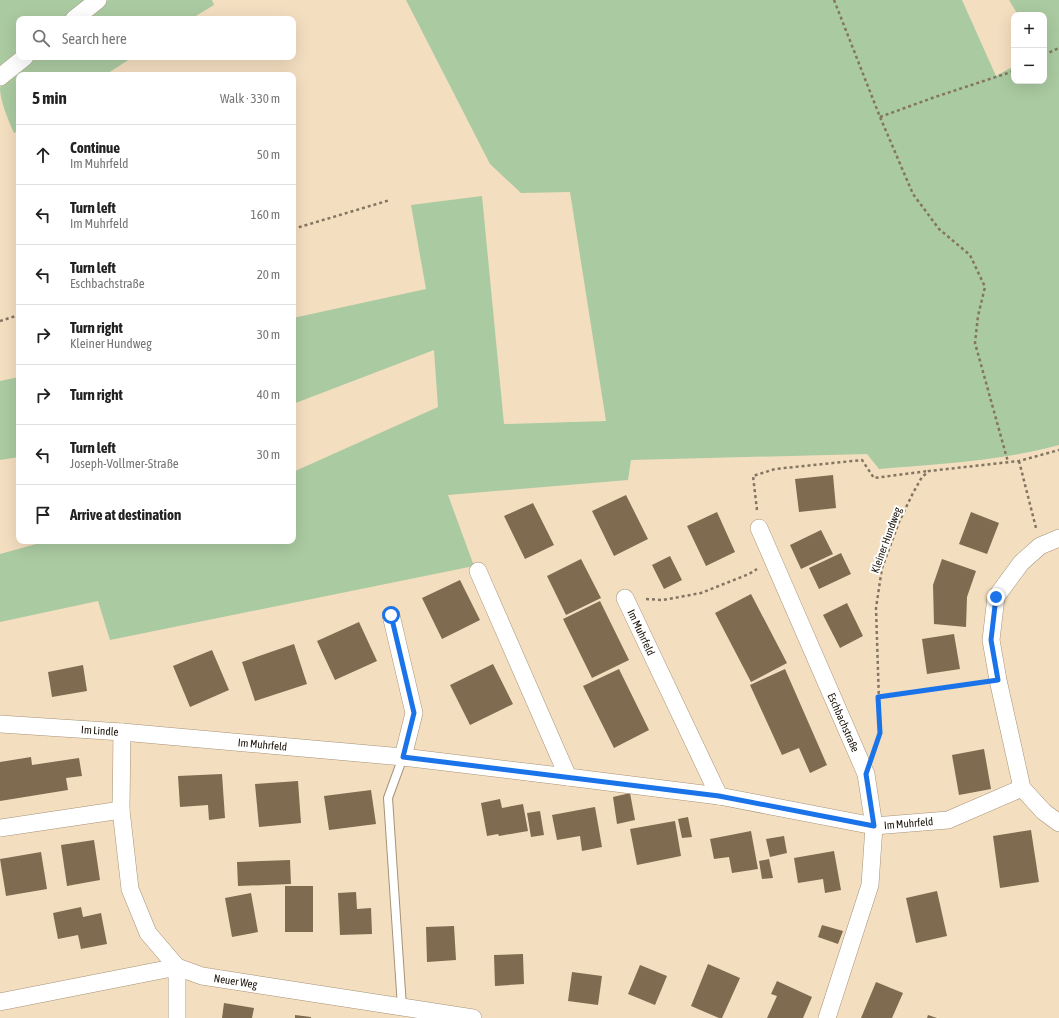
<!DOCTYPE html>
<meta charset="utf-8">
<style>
:root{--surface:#fff;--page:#f2f2f2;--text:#222;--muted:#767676;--line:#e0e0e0}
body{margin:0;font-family:"Asap Condensed",sans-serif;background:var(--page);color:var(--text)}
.controls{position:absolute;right:12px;top:12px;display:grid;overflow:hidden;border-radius:8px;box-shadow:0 4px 16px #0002}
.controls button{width:36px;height:36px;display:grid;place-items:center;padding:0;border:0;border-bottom:1px solid var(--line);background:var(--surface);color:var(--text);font:20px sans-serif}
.stop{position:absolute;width:12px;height:12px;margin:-9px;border:3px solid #1a73e8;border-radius:50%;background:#fff}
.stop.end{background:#1a73e8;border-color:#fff;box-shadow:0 1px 4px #0008}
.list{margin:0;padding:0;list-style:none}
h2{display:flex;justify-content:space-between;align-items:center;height:52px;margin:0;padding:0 16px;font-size:17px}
h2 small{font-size:13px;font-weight:400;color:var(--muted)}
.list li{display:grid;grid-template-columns:26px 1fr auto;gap:12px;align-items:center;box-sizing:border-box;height:60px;padding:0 16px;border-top:1px solid var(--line)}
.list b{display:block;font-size:15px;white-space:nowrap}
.list p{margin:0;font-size:13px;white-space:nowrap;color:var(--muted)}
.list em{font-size:13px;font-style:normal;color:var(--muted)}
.icon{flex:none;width:22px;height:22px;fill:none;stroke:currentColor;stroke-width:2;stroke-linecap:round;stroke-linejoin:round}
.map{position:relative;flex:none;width:1059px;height:1018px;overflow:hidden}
.search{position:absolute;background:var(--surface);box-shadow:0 4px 16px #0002;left:16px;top:16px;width:280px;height:44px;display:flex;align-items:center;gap:10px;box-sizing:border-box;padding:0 14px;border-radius:8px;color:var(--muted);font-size:15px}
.panel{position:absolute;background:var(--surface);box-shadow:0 4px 16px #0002;left:16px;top:72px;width:280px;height:472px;border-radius:8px}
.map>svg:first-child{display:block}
</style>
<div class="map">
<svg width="1059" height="1018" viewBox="0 0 1059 1018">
<rect width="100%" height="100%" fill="#f4dec0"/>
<path fill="#aacaa1" d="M0,0H87L64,19H19V55L0,69Z
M108,0H212L214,5L191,19H84Z
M406,0H962L996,76L1014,66V81H1044V15H1018L1009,0H1059V445C1001,461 940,464 879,469L867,454L631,460L628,480L448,495L474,566L110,640L98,601L0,622V554L47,541H293V472L438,407L434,350L293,404V318L426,289L411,205L482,196L504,424L606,421L570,192L521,193L490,164Z
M35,57H133L105,75H19V130L14,133C9,122 0,101 0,88C2,79 27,63 35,57Z
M19,377V457L0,460V381Z"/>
<path fill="#7e6b50" d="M833,475L836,508L799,512L795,479Z
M626,495L648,539L614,556L592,511Z
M533,503L554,545L525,559L504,516Z
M717,512L735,552L706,566L687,526Z
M971,512L999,523L987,554L959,544Z
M821,530L833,554L801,569L790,545Z
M841,553L851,574L819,589L809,568Z
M670,556L682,580L664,589L652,565Z
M581,559L601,598L566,615L547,576Z
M942,559L976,571L967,597L966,627L934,624L933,585Z
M460,580L480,620L442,639L422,598Z
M751,594L787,663L751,682L715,613Z
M600,601L629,660L592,678L563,619Z
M847,603L863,636L840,648L823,615Z
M359,622L377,661L335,680L317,641Z
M954,634L960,669L927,674L922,639Z
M294,644L307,684L255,701L242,662Z
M212,650L229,690L190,707L173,666Z
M493,664L513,704L470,725L450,685Z
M83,665L87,691L52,697L48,672Z
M619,669L649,730L614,748L583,686Z
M785,669L827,765L810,773L799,748L782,755L750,685Z
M984,749L991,789L959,795L952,755Z
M31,757L32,765L79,758L82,776L66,778L68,790L0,801V762Z
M222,774L225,818L209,820L208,805L180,807L178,776Z
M298,781L301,823L259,827L255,784Z
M371,790L376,824L329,830L324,796Z
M630,793L635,820L617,824L613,797Z
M500,799L502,808L523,804L528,831L499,836L498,834L487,836L481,803Z
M595,807L602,847L582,851L580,836L557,840L552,815Z
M540,811L544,835L531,837L527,813Z
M688,817L692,837L682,838L678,819Z
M675,821L681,856L637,865L630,829Z
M1031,830L1039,882L1000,888L993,836Z
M751,831L758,869L732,873L729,857L714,859L710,839Z
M784,836L787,853L770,857L766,839Z
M94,840L100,880L67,886L61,845Z
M834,851L841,890L825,893L823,879L798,883L794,858Z
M41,852L47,889L6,896L0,859Z
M769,859L773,878L762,879L759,861Z
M290,860L291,884L238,886L237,862Z
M285,886H313V932H285Z
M937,891L947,936L916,943L906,898Z
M356,892L357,909L371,908L372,934L340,935L338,893Z
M251,893L258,932L232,937L225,898Z
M81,907L83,917L101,913L107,944L81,949L78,935L58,939L53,913Z
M822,925L843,931L838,944L818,937Z
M454,926L456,960L427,962L426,927Z
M523,954L524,984L495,986L494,955Z
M708,964L740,978L722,1018H719L691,1006Z
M640,965L667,976L655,1005L628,994Z
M572,972L602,976L598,1005L568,1001Z
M777,981L812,997L803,1018H767L777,996L771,994Z
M876,982L903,993L892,1018H861Z
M224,1003L254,1008L252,1018H222Z
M295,1015L311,1017V1018H295Z
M928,1015L937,1018H927Z"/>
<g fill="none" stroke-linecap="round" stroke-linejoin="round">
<g stroke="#a69276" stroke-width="10">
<path id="lane" d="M402,1007L388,798L403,757"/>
</g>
<g stroke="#a69276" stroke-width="18">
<g id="street">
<path d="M74,19L98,0"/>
<path d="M0,77L25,57"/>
<path id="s1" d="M759,528L866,774L874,826L870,885L827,1018"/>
<path d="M1059,538L1040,546L1021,563L996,597L991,640L998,680L1022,788L1044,812L1059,823"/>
<path d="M478,571L568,777"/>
<path id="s2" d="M625,598L719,796"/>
<path d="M391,615L414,713L403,757"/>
<path id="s3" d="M0,724L122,732L121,810L130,889L148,933L177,967"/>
<path id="s4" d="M122,732L403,757L568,777L719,796L874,826L948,820L1022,788"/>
<path d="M0,828L121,810"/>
<path id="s5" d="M0,1002L177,967L202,976L473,1018"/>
<path d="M177,1018V967"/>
</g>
</g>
<path stroke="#837561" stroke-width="2.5" stroke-dasharray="3 3" stroke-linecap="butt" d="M834,0L880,117L913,194L939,229L970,255L985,287L978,316L975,343L1008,462
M1044,55L1059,48
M880,117L935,97L1014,71
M293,229L390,200
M0,321L19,315
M1019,461L1036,528
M757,510L753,476L775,469L862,460L874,478L928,471
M646,599L663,600L701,593L749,574L757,569
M878,697L981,682
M875,747L880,733L876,608L882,568L899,522L913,493L922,477L929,471L1019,461L1059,450"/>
<use href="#lane" stroke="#fff" stroke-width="8"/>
<use href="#street" stroke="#fff" stroke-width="17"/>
</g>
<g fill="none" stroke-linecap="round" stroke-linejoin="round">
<path stroke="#1a73e8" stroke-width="5" d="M391,615L414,713L403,757L719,796L874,826L866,774L880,733L878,697L998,680L991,640L996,597"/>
</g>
<g text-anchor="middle" stroke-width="4" stroke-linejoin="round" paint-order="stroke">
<g font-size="11" fill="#1a1308" stroke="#fff">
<text transform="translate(886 540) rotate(-70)" y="4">Kleiner Hundweg</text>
<text dy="4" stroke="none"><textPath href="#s2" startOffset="38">Im Muhrfeld</textPath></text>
<text dy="4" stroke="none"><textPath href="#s1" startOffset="212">Eschbachstraße</textPath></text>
<text dy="4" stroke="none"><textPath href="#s3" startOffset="100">Im Lindle</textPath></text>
<text dy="4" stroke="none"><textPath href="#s4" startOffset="141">Im Muhrfeld</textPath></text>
<text dy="4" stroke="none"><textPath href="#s4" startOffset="793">Im Muhrfeld</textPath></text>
<text dy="4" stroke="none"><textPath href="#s5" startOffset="241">Neuer Weg</textPath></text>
</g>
</g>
</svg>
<div class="controls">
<button>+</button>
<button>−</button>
</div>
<div class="stop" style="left:391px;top:615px"></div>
<div class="stop end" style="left:996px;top:597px"></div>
<div class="search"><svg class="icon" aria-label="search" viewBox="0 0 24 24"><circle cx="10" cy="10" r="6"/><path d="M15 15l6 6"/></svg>Search here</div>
<section class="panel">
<h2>5 min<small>Walk · 330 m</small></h2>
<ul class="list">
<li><svg class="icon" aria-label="ahead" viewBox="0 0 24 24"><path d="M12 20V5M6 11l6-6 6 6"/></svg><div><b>Continue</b><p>Im Muhrfeld</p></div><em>50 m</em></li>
<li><svg class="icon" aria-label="left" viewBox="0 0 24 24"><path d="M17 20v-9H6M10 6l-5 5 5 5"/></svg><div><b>Turn left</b><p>Im Muhrfeld</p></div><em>160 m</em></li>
<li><svg class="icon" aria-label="left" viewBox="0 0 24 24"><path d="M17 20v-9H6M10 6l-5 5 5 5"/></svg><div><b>Turn left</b><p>Eschbachstraße</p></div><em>20 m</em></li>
<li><svg class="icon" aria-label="right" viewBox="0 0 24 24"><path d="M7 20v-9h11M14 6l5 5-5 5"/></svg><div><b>Turn right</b><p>Kleiner Hundweg</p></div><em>30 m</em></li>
<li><svg class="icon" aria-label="right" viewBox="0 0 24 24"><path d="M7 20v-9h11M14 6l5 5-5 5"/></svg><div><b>Turn right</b></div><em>40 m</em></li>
<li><svg class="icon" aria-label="left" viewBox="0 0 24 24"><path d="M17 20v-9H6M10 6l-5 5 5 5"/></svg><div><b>Turn left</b><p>Joseph-Vollmer-Straße</p></div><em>30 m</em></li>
<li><svg class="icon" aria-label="arrive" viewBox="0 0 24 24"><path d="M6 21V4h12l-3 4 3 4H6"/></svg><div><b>Arrive at destination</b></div></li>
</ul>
</section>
</div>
